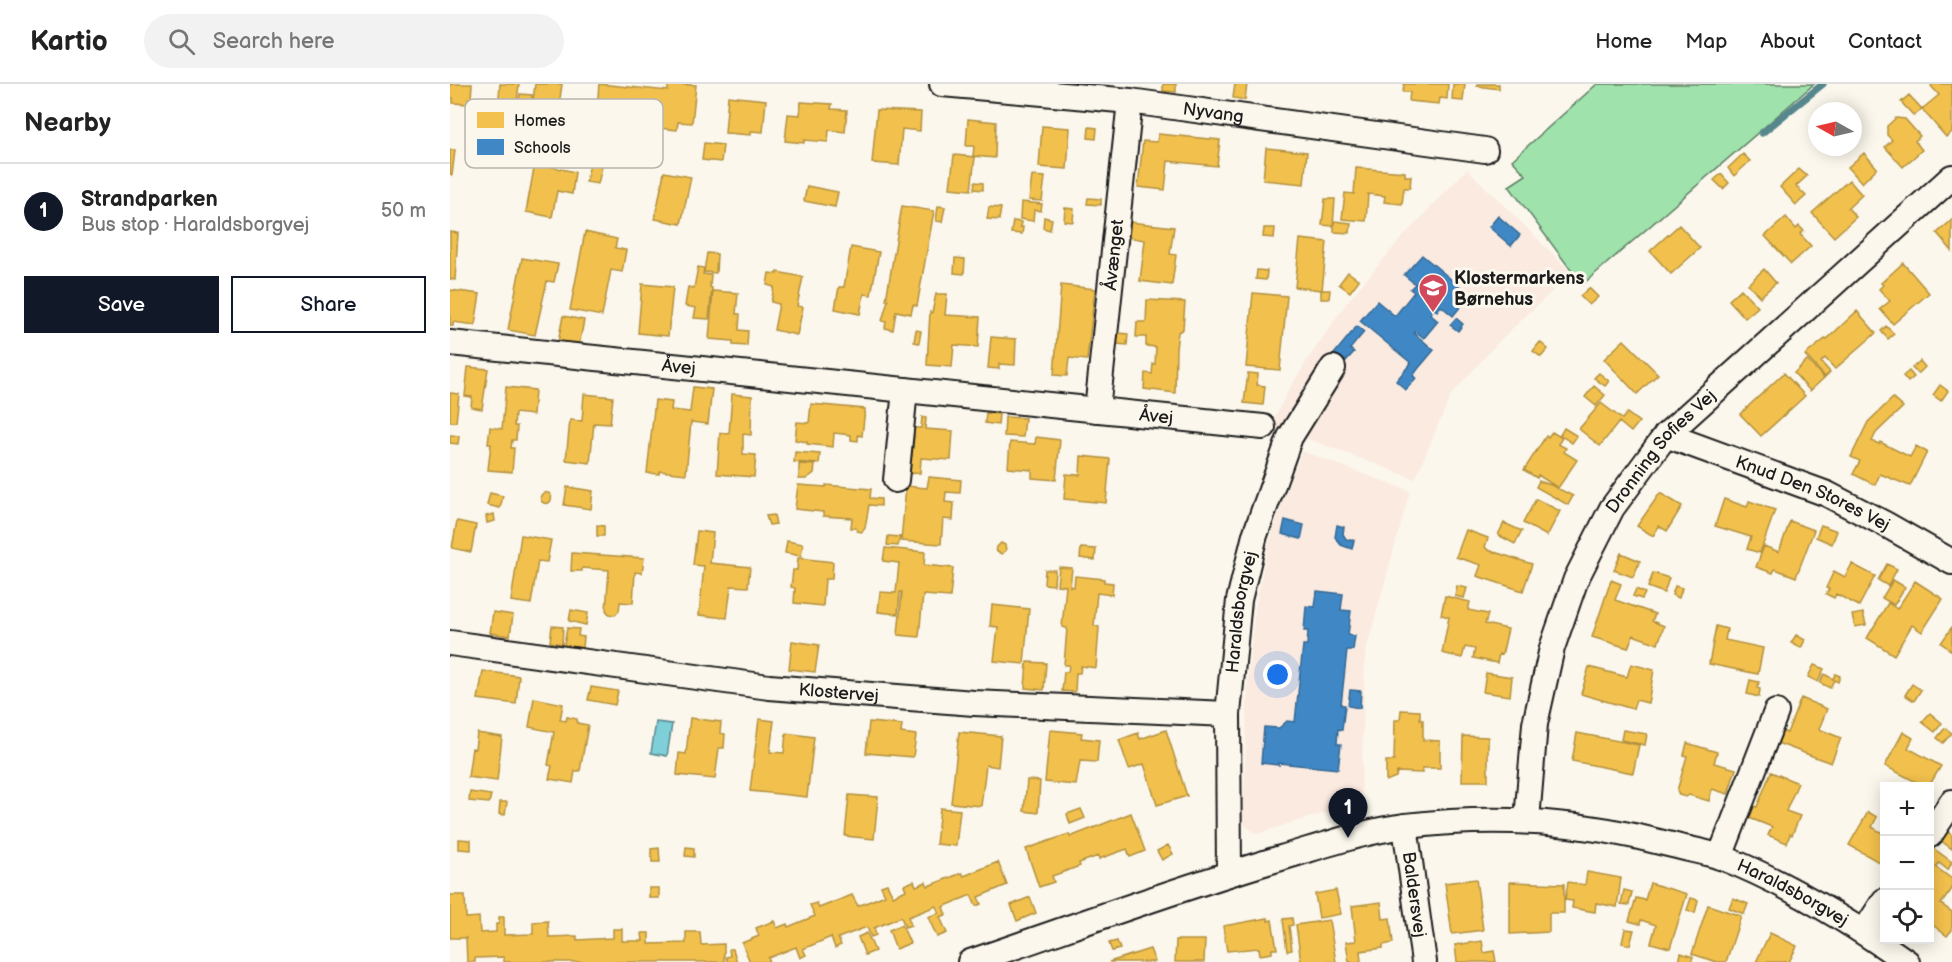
<!DOCTYPE html>
<meta charset="utf-8">
<style>
:root{--surface:#fff;--page:#f2f2f2;--text:#222;--muted:#767676;--line:#e0e0e0;--accent:#111827}
body{margin:0;font-family:"Balsamiq Sans",sans-serif;background:var(--page);color:var(--text)}
.controls{position:absolute;right:18px;bottom:18px;display:grid;overflow:hidden;border-radius:0px;box-shadow:0 3px 15px #0003}
.controls button{width:54px;height:54px;display:grid;place-items:center;padding:0;border:0;border-bottom:2px solid var(--line);background:var(--surface);color:var(--text);font:30px sans-serif}
.compass{position:absolute;left:1358px;top:18px;width:54px;height:54px;border-radius:50%;background:var(--surface);box-shadow:0 3px 15px #0003;rotate:278deg}
.you{position:absolute;left:828px;top:591px;width:21px;height:21px;margin:-15px;border:4px solid #fff;border-radius:50%;background:#1a73e8;box-shadow:0 0 0 9px #1a73e833}
.badge{display:grid;place-items:center;width:39px;height:39px;border-radius:50%;background:var(--accent);color:#fff;font-size:20px;font-weight:700}
.pin{position:absolute;translate:-50% -50px;filter:drop-shadow(0 2px 3px #0008)}
.pin::after{content:'';position:absolute;top:32px;width:21px;height:18px;background:inherit;clip-path:polygon(0 0,100% 0,50% 100%)}
.list{margin:0;padding:0;list-style:none}
h2{display:flex;justify-content:space-between;align-items:center;height:78px;margin:0;padding:0 24px;font-size:26px}
h2 small{font-size:20px;font-weight:400;color:var(--muted)}
.list li{display:grid;grid-template-columns:39px 1fr auto;gap:18px;align-items:center;box-sizing:border-box;height:96px;padding:0 24px;border-top:2px solid var(--line)}
.list b{display:block;font-size:22px;white-space:nowrap}
.list p{margin:0;font-size:20px;white-space:nowrap;color:var(--muted)}
.list em{font-size:20px;font-style:normal;color:var(--muted)}
.actions{display:flex;gap:12px;padding:18px 24px}
.actions a{flex:1;padding:14px 0;border:2px solid var(--accent);border-radius:0px;text-align:center;font-size:21px;color:var(--accent)}
.actions .main{background:var(--accent);color:#fff}
.icon{flex:none;width:33px;height:33px;fill:none;stroke:currentColor;stroke-width:2;stroke-linecap:round;stroke-linejoin:round}
.map{position:relative;flex:none;width:1502px;height:878px;overflow:hidden}
header{display:flex;align-items:center;gap:36px;box-sizing:border-box;height:84px;padding:0 30px;background:var(--surface);border-bottom:2px solid var(--line)}
header strong{font-size:28px}
nav{display:flex;gap:33px;margin-inline-start:auto;font-size:21px}
.search{width:420px;height:54px;background:var(--page);display:flex;align-items:center;gap:15px;box-sizing:border-box;padding:0 21px;border-radius:33px;color:var(--muted);font-size:22px}
main{display:flex}
aside{flex:1;background:var(--surface)}
.map>svg:first-child{display:block}
</style>
<header>
<strong>Kartio</strong>
<div class="search"><svg class="icon" aria-label="search" viewBox="0 0 24 24"><circle cx="10" cy="10" r="6"/><path d="M15 15l6 6"/></svg>Search here</div>
<nav><a>Home</a><a>Map</a><a>About</a><a>Contact</a></nav>
</header>
<main>
<aside>
<h2>Nearby<small></small></h2>
<ul class="list">
<li><span class="badge">1</span><div><b>Strandparken</b><p>Bus stop · Haraldsborgvej</p></div><em>50 m</em></li>
</ul>
<div class="actions"><a class="main">Save</a><a>Share</a></div>
</aside>
<div class="map">
<svg width="1502" height="878" viewBox="0 0 1502 878">
<rect width="100%" height="100%" fill="#fbf7ec"/>
<filter id="ink" filterUnits="userSpaceOnUse"><feTurbulence type="fractalNoise" baseFrequency=".0167" numOctaves="2"/><feDisplacementMap in="SourceGraphic" scale="12" xChannelSelector="R" yChannelSelector="G"/><feConvolveMatrix kernelMatrix="1 2 1 2 8 2 1 2 1" color-interpolation-filters="sRGB"/></filter>
<g filter="url(#ink)">
<path fill="#fbeae0" d="M1017,85L1122,189L1051,255L1001,311L965,395L821,341L838,307L860,272L897,218L951,155Z
M852,367L960,407L915,570L911,721L863,732L807,750L793,740L798,595L805,524L818,462L838,402Z"/>
<path fill="#a0e2ac" stroke="#5e7f64" stroke-width="1.5" d="M1147,0H1364L1132,201L1059,102L1076,91L1062,76Z"/>
<path fill="#7fcfd9" stroke="#57878d" stroke-width="1.5" d="M206,638L222,640L217,672L201,669Z"/>
<path fill="#f2c14e" stroke="#b2903f" stroke-width="1.5" d="M0,0H22L21,15H18V20L3,19V14H0Z
M50,0H69L66,27L48,26Z
M85,0H112L108,29L82,26Z
M149,0L218,7V0L246,1L242,39L228,38L227,46L200,43L201,35L172,33L171,39L146,36Z
M713,0H726V8L713,7Z
M785,0H797L795,16L783,14Z
M954,0H998L997,15L990,14L989,20L959,17L960,8H953Z
M1003,0H1015L1013,17L1002,16Z
M1027,0H1049V5L1027,2Z
M1483,0H1502V48L1496,53L1472,25L1489,11L1481,2Z
M70,10L82,11L79,42L66,41Z
M1459,11L1472,25L1464,32L1451,18Z
M278,12L316,16L313,48L301,47V51L275,49Z
M351,18L382,20L381,25L397,26L395,48L379,46L378,58L354,56V59L335,57L338,30L350,31Z
M427,26L471,28L470,47L452,45L449,81L422,79Z
M1446,34L1455,35L1470,52L1465,57L1472,66L1453,83L1435,63L1442,56L1437,51V42Z
M518,35L546,38L545,74L523,72L524,62H516Z
M592,42L620,44L617,85L589,83Z
M639,43L647,44L646,55L638,54Z
M708,50L770,56L767,82L718,77L715,106L688,103L693,57L707,58Z
M254,59L273,61L271,78L252,76Z
M816,64L857,68L854,100L813,96Z
M0,66H5L2,91L0,90Z
M1414,69L1427,84L1412,99L1398,83Z
M1293,70L1300,77L1284,92L1278,84Z
M504,71L525,73L521,106L500,104Z
M141,75L153,78L148,100L136,98Z
M85,79L125,88L122,110L107,107L102,133L76,128Z
M906,84L955,88V92H961L960,104H954L952,120L934,118L935,112L918,110L916,137L892,135L895,109L904,110Z
M1349,85L1357,92L1346,102L1356,112L1346,121L1330,103Z
M214,88L241,93L231,140L205,135Z
M1271,90L1279,99L1273,105L1264,96Z
M582,92L595,93L592,117L579,116Z
M1399,96L1412,111L1398,124L1406,133L1384,153L1362,129Z
M525,98L533,99V106L524,105Z
M357,102L388,108L385,123L354,117Z
M638,114L651,115V121L637,120Z
M875,115H885L883,142L872,141Z
M571,118L592,120L591,127L584,126L583,137L570,135Z
M452,122L484,127L467,222L463,221L461,230L446,227L443,246L435,244L436,238L432,237L438,216H436Z
M488,122L495,123L492,138L486,137Z
M539,123L551,124L549,136L537,135Z
M615,124L624,125L623,138L614,137Z
M594,133L602,135L600,146L593,144Z
M1336,133L1346,145L1349,142L1354,147L1350,150L1361,162L1341,180L1315,152Z
M1502,136V167L1487,149Z
M563,137L571,138L570,143H573L572,150L561,149Z
M884,137L901,139L900,149L884,148Z
M679,138L724,143L720,170L726,171L722,201L690,197L695,156L677,153Z
M1229,141L1250,164L1221,190L1200,167Z
M814,144H825L824,154L813,153Z
M0,148L8,149L5,196L0,195Z
M135,148L167,155L165,164L176,166L172,188L161,186L152,232L120,226Z
M850,155L877,158L872,206H880L879,215H871V206L845,203Z
M401,163L429,168L421,211L414,210L410,230L385,225L389,203H394Z
M257,169L267,170L266,189L254,188Z
M72,174L108,180L104,198L97,197L85,251L58,246Z
M505,174L515,175L514,190L504,189Z
M1453,179L1479,209L1443,240L1430,225L1440,217L1429,205L1433,201L1431,199Z
M248,183L254,184L253,190L261,191L260,203L262,204L259,235L244,234L246,224L235,222L238,203L244,204Z
M1314,185L1326,199L1310,213L1298,200Z
M807,186L817,187L816,196L806,195Z
M327,188L353,193L347,222L353,223L347,251L324,246L329,220L321,218L324,203L317,201L319,189L327,190Z
M898,188L909,196L900,208L889,200Z
M192,200L223,203L218,252L188,249Z
M611,201L645,205L637,276L619,274L617,292L604,291Z
M1139,204L1148,213L1139,221L1130,212Z
M1291,205L1308,223L1295,234L1279,216Z
M0,206L30,210L25,241L3,238V242H0Z
M263,207L288,209L286,230H290L289,246L298,247L297,262L283,261V257L259,255Z
M803,209L837,212L830,286L796,283Z
M486,210H497L495,231L530,233L528,263L504,261L502,283L477,281L480,228L482,229Z
M697,216L735,218L733,245L728,248L726,265L725,309L694,305L695,289L702,290L703,280H705L706,263L696,262V253H686L687,238H696Z
M1407,227L1426,249L1385,285L1375,274L1371,278L1380,288L1375,293L1355,271L1375,255L1376,256Z
M113,232L134,236L129,262L108,258Z
M1436,242L1444,250L1438,255L1431,247Z
M466,246L471,247L469,259L464,258Z
M668,249L678,250L677,261L667,260Z
M541,253L566,255L565,281L549,280V285L538,284Z
M1174,256L1208,290L1187,310L1154,275Z
M1090,258L1098,265L1091,273L1083,267Z
M1357,276L1374,294L1360,307L1344,289Z
M1470,277L1475,283L1468,290L1462,284Z
M18,283L38,285L32,325L21,323L22,313L15,312Z
M1459,287L1464,293L1458,298L1453,292Z
M798,289L808,290L807,301L815,302L813,321L794,319Z
M1149,289L1159,297L1155,302L1144,294Z
M1334,289L1355,312L1311,352L1290,330Z
M1490,301L1498,307L1491,317L1483,311Z
M1144,302L1155,311L1146,322L1135,313Z
M56,303L85,306L83,331L65,329L64,342H67L66,356H62L61,364H64L62,388L38,386L41,360H38L40,343L52,345Z
M243,303L262,305L258,340L241,338L236,390L210,387L209,390L197,389L205,316L222,318L221,326L240,328Z
M0,309L9,310L6,338H0Z
M134,310L163,313L160,340L144,339L140,379L116,376L120,336L132,337Z
M282,310L302,312L301,351L293,350V370L306,371L304,393L267,390L270,349L279,350Z
M1443,314L1453,323L1426,349L1422,357L1429,360L1430,358L1460,373L1466,362L1477,368L1460,402L1430,390L1425,401L1403,390L1410,377L1401,373L1418,338Z
M1151,319L1172,335L1177,329L1189,338L1181,348L1169,338L1150,362L1129,345Z
M361,320L415,325L412,352L408,351V357L401,356V351L384,349L383,363L357,360V358L345,356L347,338L359,339Z
M536,329L549,330L548,341L535,339Z
M472,333L476,334L475,345L503,347L501,376L471,374L470,389L455,390L457,371L462,372L464,351L461,350V344H471Z
M555,333L575,334L573,353L554,352Z
M1114,344L1127,352L1122,359L1110,351Z
M1102,348L1112,354L1108,360L1116,364L1114,368L1127,376L1108,404L1088,391L1087,394L1074,386L1096,352L1098,353Z
M0,351L9,352L8,360L0,359Z
M586,353L610,356L606,396L582,394V386L558,384L560,358L585,360Z
M345,368L370,370L369,380L344,378Z
M631,372L660,375L656,419L614,415L616,390L630,391Z
M349,380L365,381L364,389L356,395H349Z
M479,393L511,396L510,409L496,408L495,418L504,419L503,436L493,435L491,460L451,457L456,402L477,404Z
M1089,397L1101,401L1123,412L1118,421L1086,403Z
M348,401L376,403V401L421,405L420,414L431,415V422L419,421L415,444L412,448L407,447L406,444H401L402,434L373,432V428L345,425Z
M117,403L143,407L141,425L114,421Z
M90.5 414a5.5 5.5 0 1 1 11 0a5.5 5.5 0 1 1-11 0Z
M40,409L53,412L50,424L37,421Z
M1210,409L1232,422L1217,447L1209,442L1203,452L1187,442Z
M1086,415L1110,427L1097,452L1073,439Z
M1274,415L1297,423L1299,417L1325,426L1310,469L1297,465L1301,453L1265,442Z
M44,430L45,437L37,439L36,432Z
M324,431L326,440L319,441L316,432Z
M7,437L26,441L21,468L2,464Z
M1340,437L1364,446L1346,493L1325,485L1323,489L1306,483L1314,462L1329,468Z
M1054,439L1072,447L1065,460L1048,451Z
M147,441L154,442V452H147Z
M1371,441L1387,447L1382,460L1366,453Z
M1016,446L1038,454L1035,463L1038,466L1082,480L1073,507L1027,492L1031,481L1006,473Z
M247,447L263,449L260,479L300,483L298,503L281,502L277,534L249,531L254,482L243,481Z
M71,451L101,456L97,478L88,477L81,520L61,517Z
M438,452L450,453L448,462L437,461Z
M337,457L353,460L351,472L335,469Z
M551,459L555,461L556,466L552,470L547,468L546,464Z
M435,464L475,468L474,481L503,484L500,513L473,511L469,553L448,551L452,508H450L448,530L428,528L430,508L446,509L449,479L433,477Z
M631,464L646,465L645,476L630,474Z
M122,469L194,474L192,489L185,488L183,519L170,518L169,527L165,531L159,530L156,526L159,486L132,484V487H121Z
M1171,469L1190,477L1183,493L1164,486Z
M348,474L383,478L382,495H375L373,522L344,519L345,504L341,503L343,486H347Z
M1402,480L1425,492L1409,522L1386,510L1384,514L1376,510L1379,505L1376,504L1384,487L1395,493Z
M1437,480L1447,485L1438,502L1428,496Z
M609,483L622,484L620,503H624L625,492L654,495V498L663,499L662,511L647,509L644,542L649,543L646,584L631,582L630,589H626L625,608L612,607L614,588H618L619,581H614L617,544L612,543L616,502L607,501Z
M595,486H605L604,501L594,500Z
M1203,489L1219,494L1214,509L1198,503Z
M1161,496L1171,500L1165,516L1205,530L1202,537L1214,542L1208,560L1183,551L1178,564L1142,553Z
M1443,496L1455,503L1444,521L1432,514Z
M1465,497L1493,515L1472,548L1462,541L1444,571L1417,554L1438,519L1447,525Z
M1007,502L1017,504L1014,514L1005,512Z
M1225,502L1232,504L1229,514L1222,511Z
M1186,505L1195,509L1192,515L1183,512Z
M995,512L1020,518L1018,526L1038,530L1035,540L1058,545L1052,571L1049,570L1047,579L1023,574L1025,565L1015,563L1012,574L992,569L999,533L991,531Z
M542,521L579,525L574,580L544,577L548,543L540,542Z
M121,526L138,529L136,541L119,537Z
M43,528L63,531L60,552L40,549Z
M1413,529L1416,541L1405,543L1402,531Z
M102,542L113,543L112,560L100,558Z
M1266,542L1277,545L1275,556L1313,564L1308,590L1259,580Z
M1502,543V567L1491,559Z
M117,544L129,545L128,552L134,553L133,564L114,561Z
M1346,551L1355,556L1351,564L1341,559Z
M342,557L369,561L365,588L339,585Z
M577,578L596,579L594,606L575,604Z
M1181,580L1204,586L1198,619L1186,616L1183,625L1131,610L1139,583L1177,593Z
M1364,581L1374,585L1368,598L1358,593Z
M33,587L69,592L66,620L28,615Z
M1036,589L1062,593L1060,612L1033,608Z
M1374,590L1383,595L1385,590L1390,592L1388,598L1384,596L1380,604L1370,599Z
M1300,596L1309,598L1307,604L1310,605L1309,613L1297,610Z
M1462,600L1471,606L1464,617L1455,611Z
M141,603L168,607L165,621L138,616Z
M84,614L113,620L110,636L116,637L117,633L127,635V639L138,641L130,687H125L123,699L99,695L102,682L98,681L104,648L79,643Z
M1351,614L1377,625L1369,645L1391,654L1381,679L1322,657L1327,645L1337,649Z
M951,626L970,627V636H973V656L990,657V684H972V689L947,688L946,693L936,697V677H944L945,636H950Z
M1480,629L1492,639L1485,648L1472,638Z
M240,634L271,638L270,649L275,650L274,664H269L265,695L227,691L229,669L236,670Z
M309,635L324,637L320,668L334,669L336,649L364,653L357,713L300,707Z
M419,638L452,641L451,649L466,651L463,673L416,669Z
M1495,644L1502,649L1493,659L1487,654Z
M600,646L632,649L631,654L649,656L647,678L630,677L626,701L595,698Z
M716,646L737,712L707,721L694,680L679,685L669,656L688,649L690,655Z
M1173,646L1197,650L1195,661L1171,656Z
M509,648L551,652L548,683L536,681L531,722L501,719Z
M1453,648L1463,654L1458,664L1491,682L1479,702H1474L1435,682Z
M27,649L52,653L47,697L18,693L22,664L25,665Z
M1127,649L1189,661L1183,689L1122,677Z
M1013,652L1038,653V697H1012Z
M1237,659L1267,668L1264,679L1286,685L1278,710L1262,705L1259,717L1239,711L1236,713L1229,711L1227,707L1237,672L1234,671Z
M1321,688L1348,699L1336,727L1350,732L1342,751L1340,750L1337,759L1318,751L1322,743L1292,731L1296,719L1307,723Z
M577,696L590,697L588,729L574,727Z
M20,708L41,711L39,719L19,717Z
M399,711L428,713L424,755L395,752Z
M50,718H57L55,731L49,730Z
M490,724L510,726L506,762L486,760Z
M631,725L635,734L620,740L617,730Z
M1418,728L1427,733L1422,743L1434,750V781L1399,761Z
M681,729L695,767L680,773L677,765L649,775L648,772L629,779L630,782L602,792L604,798L589,803L576,765L619,750L620,753Z
M1496,747L1502,751V765L1490,756Z
M9,755L21,756V766L9,765Z
M718,761L723,770L712,776L707,767Z
M236,763L244,764V773L235,772Z
M209,764L210,778H202L201,765Z
M1483,764L1502,778L1498,786L1489,779L1486,783L1502,795V805L1491,820L1502,828V846L1497,852L1480,839V770Z
M548,778L557,801L528,813L531,820L526,822L521,811L493,823L496,831L490,833L497,849L487,853L478,833L489,829L486,822L458,833L461,841L455,843L451,833L424,844L426,851L421,853L417,843L388,854L391,861L385,864L381,853L353,865L356,871L350,874L346,863L318,874L320,878H300L292,859L309,852L306,844L324,837L327,844L337,840L338,843L365,832L360,821L367,819L369,824L402,811L408,822L435,811L431,802L437,800L443,812L456,806L454,801L464,797L466,802L476,798L478,802L512,789L514,792Z
M1137,788L1171,794L1167,823L1146,819L1145,828L1122,824L1123,817L1115,816L1118,798L1135,801Z
M1026,795L1033,846L1002,850L995,799Z
M1060,798L1114,800V829H1099V848L1060,850Z
M1200,799L1237,810L1220,864L1201,859L1206,841L1191,836L1190,840L1179,837L1186,814L1195,816Z
M199,804H209V814H199Z
M886,806L891,830L869,834L865,810Z
M1174,806L1182,808L1179,821L1171,820Z
M0,811H15L16,834L29,833L30,849L46,848V840H49V833H54V851L83,850V838L98,837L99,853L127,852V856L163,854V845H172V857H193L192,849H199V860L236,859V848H250L251,861L274,860V878H54V873L25,874V878H17L16,854H0Z
M580,813L586,829L567,837L561,821Z
M1241,814L1248,816L1245,829L1237,826Z
M1283,814L1298,820L1294,830L1279,824Z
M931,818L933,835L940,834L943,859L933,861V864L910,867L911,878H899L896,858L906,857L902,822Z
M1258,821L1291,832L1276,878H1267L1242,870Z
M818,834V837L822,836L827,865H822V869L810,871L809,864L777,867L773,842Z
M842,834L843,841L839,842L842,866L837,867L833,835Z
M879,836L886,878H851L846,841Z
M452,841L460,859L446,865L439,846Z
M1175,845L1184,846L1180,861L1172,859Z
M417,849L425,867L415,871L408,853Z
M1320,849L1347,862L1339,878H1306Z
M726,856H755L754,878H725Z
M667,857L670,865L662,867L659,859Z
M1032,857L1034,869L1044,867L1046,878H1007L1005,861Z
M279,865H283L287,878H277L276,873L280,872Z
M700,865L705,878H659Z
M1231,869L1243,873L1241,878H1229Z"/>
<path fill="#3f88c5" stroke="#346892" stroke-width="1.5" d="M1048,132L1070,151L1061,162L1039,143Z
M972,171L1020,211L1003,232L991,222L987,227L984,225L980,230L988,237L974,254L965,247L964,249L984,266L968,285L963,292L966,294L956,306L946,297L961,279L910,237L927,217L945,232L964,208L960,205L965,200L954,191Z
M1006,234L1013,240L1008,247L1000,241Z
M907,242L914,248L900,265L904,268L895,278L884,270Z
M835,436L854,441L851,455L832,450Z
M887,441L894,443L893,450L896,455L904,456L902,465L891,461L885,453Z
M867,507L893,510L891,526L901,527L898,551L905,552L903,566H897L891,621H895L892,646L888,645L887,660H891L888,685L828,679L829,681L811,679L814,643L829,644L837,637L845,638L853,561H857L858,547H854L856,522L865,523Z
M900,606L911,607L910,624L898,622Z"/>
<g fill="none" stroke-linecap="round" stroke-linejoin="round">
<path stroke="#57878d" stroke-width="7" d="M1312,49L1373,0"/>
<g stroke="#1c1c1c" stroke-width="28">
<g id="minor">
<path id="s1" d="M492,0L680,17L1035,66"/>
<path id="s2" d="M0,259L813,343"/>
<path id="s3" d="M647,326L680,17"/>
<path id="s4" d="M1216,351L1377,410L1435,440L1502,478"/>
<path d="M446,396L455,306"/>
<path id="s5" d="M0,559L319,603L524,619L778,630"/>
<path id="s6" d="M1077,736L1085,640L1102,564L1126,495L1162,424L1216,351L1502,93"/>
<path id="s7" d="M955,742L974,878"/>
<path d="M1480,751L1502,718"/>
<path d="M1270,773L1326,628"/>
<path id="s8" d="M779,789L778,630L789,516L805,451L840,353L883,284"/>
<path d="M1414,848L1434,817"/>
<path id="s9" d="M520,878C623,843 726,805 831,774C872,762 914,747 956,742C1050,731 1132,737 1222,761C1238,765 1255,768 1271,773C1337,799 1399,837 1457,878"/>
</g>
</g>
<use href="#minor" stroke="#fbf7ec" stroke-width="24"/>
</g>
</g>
<defs>
<g id="school-pin" transform="scale(1.5)"><path d="M0 17L-7.5 6A9.5 9.5 0 1 1 7.5 6Z" fill="#d1495b" stroke="#fbf7ec"/><path d="M0-5L7-2L0 1L-7-2ZM-4 1L0 2.5L4 1V4Q0 6-4 4Z" fill="#fff"/></g>
</defs>
<g fill-rule="evenodd">
<use href="#school-pin" x="983" y="204"/>
</g>
<g text-anchor="middle" stroke-width="6" stroke-linejoin="round" paint-order="stroke">
<g font-size="18" fill="#1c1c1c" stroke="#fbf7ec">
<text dy="6" stroke="none"><textPath href="#s1" startOffset="273">Nyvang</textPath></text>
<text dy="6" stroke="none"><textPath href="#s3" startOffset="156">Åvænget</textPath></text>
<text dy="6" stroke="none"><textPath href="#s2" startOffset="230">Åvej</textPath></text>
<text dy="6" stroke="none"><textPath href="#s2" startOffset="710">Åvej</textPath></text>
<text dy="6" stroke="none"><textPath href="#s6" startOffset="402">Dronning Sofies Vej</textPath></text>
<text dy="6" stroke="none"><textPath href="#s4" startOffset="158">Knud Den Stores Vej</textPath></text>
<text dy="6" stroke="none"><textPath href="#s8" startOffset="262">Haraldsborgvej</textPath></text>
<text dy="6" stroke="none"><textPath href="#s5" startOffset="392">Klostervej</textPath></text>
<text dy="6" stroke="none"><textPath href="#s7" startOffset="69">Baldersvej</textPath></text>
<text dy="6" stroke="none"><textPath href="#s9" startOffset="856">Haraldsborgvej</textPath></text>
</g>
<g font-size="18" font-weight="bold" fill="#1c1c1c" stroke="#fbf7ec" text-anchor="start">
<text x="1004" y="200">Klostermarkens<tspan x="1004" dy="21">Børnehus</tspan></text>
</g>
</g>
<rect x="15" y="15" width="198" height="69" rx="9" fill="#fbf7ec" stroke="#b8b5ae" stroke-width="1.5"/>
<rect x="27" y="28" width="27" height="16" fill="#f2c14e"/>
<rect x="27" y="55" width="27" height="16" fill="#3f88c5"/>
<g font-size="16" fill="#1c1c1c">
<text x="64" y="42">Homes</text>
<text x="64" y="69">Schools</text>
</g>
</svg>
<div class="controls">
<button>+</button>
<button>−</button>
<button><svg class="icon" aria-label="locate" viewBox="0 0 24 24"><circle cx="12" cy="12" r="6"/><path d="M12 2v4M12 18v4M2 12h4M18 12h4"/></svg></button>
</div>
<svg class="compass" viewBox="-18 -18 36 36"><path d="M0-13l5 13h-10z" fill="#e53935"/><path d="M0 13l5-13h-10z" fill="#767676"/></svg>
<div class="you"></div>
<div class="pin badge" style="left:898px;top:754px">1</div>
</div>
</main>
